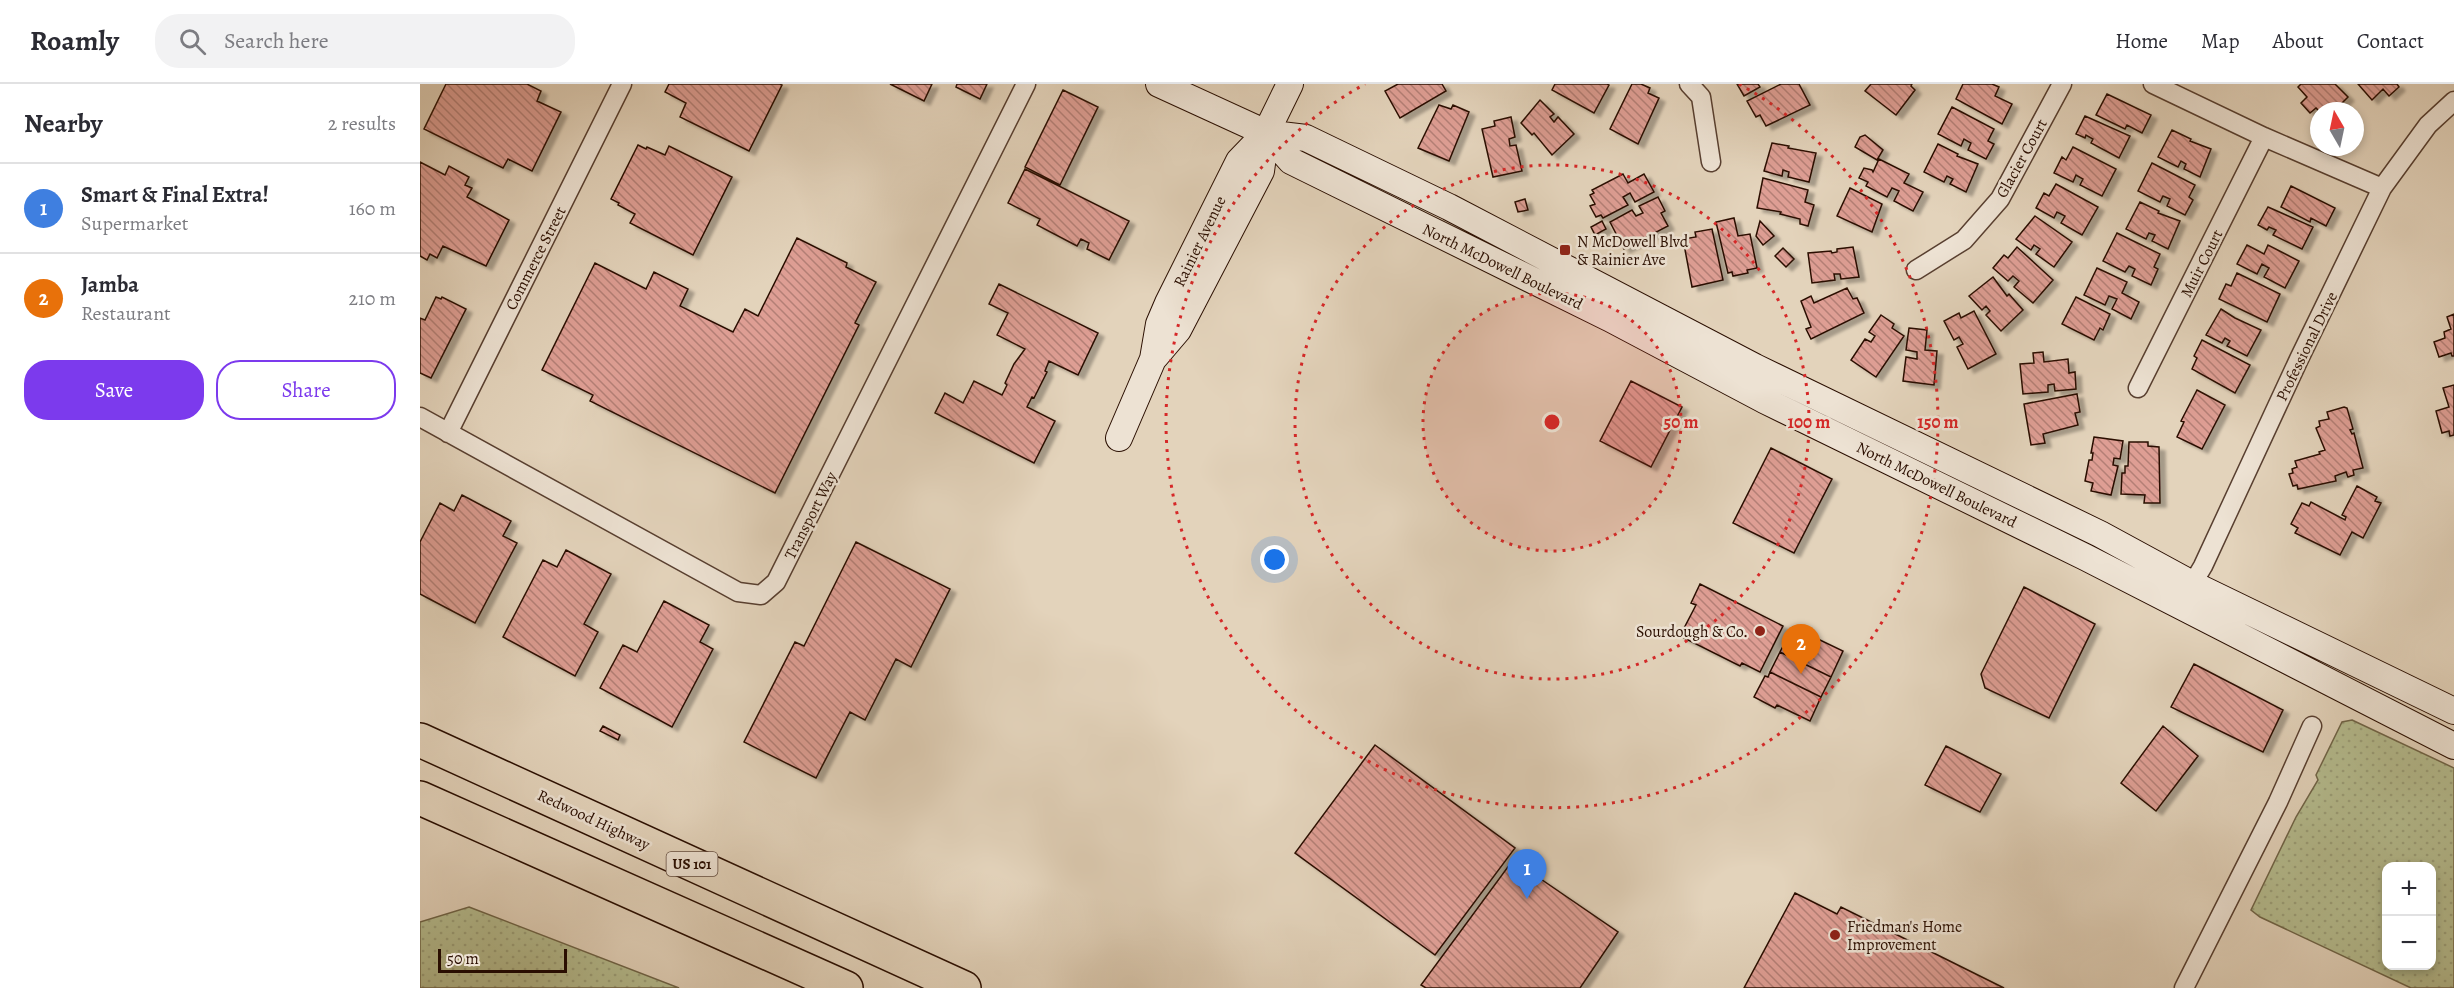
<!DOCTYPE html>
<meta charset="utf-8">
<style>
:root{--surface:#fff;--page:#f2f2f3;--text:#2b2b33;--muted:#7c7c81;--line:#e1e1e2;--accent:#7c3aed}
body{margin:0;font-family:Alegreya,serif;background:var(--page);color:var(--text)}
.controls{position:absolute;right:18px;bottom:18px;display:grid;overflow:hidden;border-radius:12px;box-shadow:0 3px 9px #0003}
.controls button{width:54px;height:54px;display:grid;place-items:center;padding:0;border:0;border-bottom:2px solid var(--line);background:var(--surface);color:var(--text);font:30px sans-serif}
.compass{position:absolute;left:1890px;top:18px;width:54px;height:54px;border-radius:50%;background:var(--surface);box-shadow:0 3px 9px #0003;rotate:351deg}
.scale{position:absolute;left:18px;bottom:15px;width:129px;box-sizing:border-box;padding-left:6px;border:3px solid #2a0e01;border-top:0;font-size:16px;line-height:21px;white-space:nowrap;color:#2a0e01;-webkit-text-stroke:4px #ede2d3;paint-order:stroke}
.you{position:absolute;left:855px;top:476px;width:21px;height:21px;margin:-15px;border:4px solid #fff;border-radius:50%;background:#1a73e8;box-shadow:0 0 0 9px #1a73e833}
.badge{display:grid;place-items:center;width:39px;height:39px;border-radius:50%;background:var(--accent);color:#fff;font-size:20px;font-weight:700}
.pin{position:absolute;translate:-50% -50px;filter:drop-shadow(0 2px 3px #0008)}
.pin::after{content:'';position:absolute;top:32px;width:21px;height:18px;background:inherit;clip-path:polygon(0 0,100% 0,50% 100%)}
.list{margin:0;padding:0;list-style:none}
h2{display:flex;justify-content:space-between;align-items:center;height:78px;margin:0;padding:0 24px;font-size:26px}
h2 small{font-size:20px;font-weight:400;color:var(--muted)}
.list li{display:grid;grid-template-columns:39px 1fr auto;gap:18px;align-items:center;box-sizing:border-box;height:90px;padding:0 24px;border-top:2px solid var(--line)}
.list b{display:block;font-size:22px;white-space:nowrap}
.list p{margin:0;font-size:20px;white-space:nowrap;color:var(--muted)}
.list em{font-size:20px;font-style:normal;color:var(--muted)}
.actions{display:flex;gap:12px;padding:18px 24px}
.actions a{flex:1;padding:14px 0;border:2px solid var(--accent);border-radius:24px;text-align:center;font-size:21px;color:var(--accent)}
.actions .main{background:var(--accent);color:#fff}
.icon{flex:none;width:33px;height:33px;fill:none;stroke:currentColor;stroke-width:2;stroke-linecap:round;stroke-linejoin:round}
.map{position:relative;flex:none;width:2034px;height:904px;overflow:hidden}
header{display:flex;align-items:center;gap:36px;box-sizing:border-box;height:84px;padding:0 30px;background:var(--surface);border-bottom:2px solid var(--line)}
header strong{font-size:28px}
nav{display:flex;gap:33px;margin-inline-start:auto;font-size:21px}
.search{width:420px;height:54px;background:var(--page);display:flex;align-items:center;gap:15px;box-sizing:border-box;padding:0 21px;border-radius:24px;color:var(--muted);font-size:22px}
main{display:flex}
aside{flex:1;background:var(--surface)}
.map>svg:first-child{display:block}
</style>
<header>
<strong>Roamly</strong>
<div class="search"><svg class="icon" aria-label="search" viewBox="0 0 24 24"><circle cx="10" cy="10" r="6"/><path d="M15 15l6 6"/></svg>Search here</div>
<nav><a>Home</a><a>Map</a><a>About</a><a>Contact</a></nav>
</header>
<main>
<aside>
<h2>Nearby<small>2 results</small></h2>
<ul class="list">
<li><span class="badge" style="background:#3f7fe0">1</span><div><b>Smart &amp; Final Extra!</b><p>Supermarket</p></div><em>160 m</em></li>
<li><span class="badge" style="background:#e8710a">2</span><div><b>Jamba</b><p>Restaurant</p></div><em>210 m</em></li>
</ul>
<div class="actions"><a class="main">Save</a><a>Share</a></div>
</aside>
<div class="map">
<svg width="2034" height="904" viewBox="0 0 2034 904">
<defs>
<pattern id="grass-dots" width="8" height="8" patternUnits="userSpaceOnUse" patternTransform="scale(1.5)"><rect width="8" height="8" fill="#b5bc8f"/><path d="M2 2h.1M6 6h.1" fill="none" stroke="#9ca07a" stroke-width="1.8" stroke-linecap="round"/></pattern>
<pattern id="building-back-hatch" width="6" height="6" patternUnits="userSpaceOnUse" patternTransform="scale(1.5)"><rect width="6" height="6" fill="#de9e94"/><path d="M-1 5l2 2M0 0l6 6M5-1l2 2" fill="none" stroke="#b47f76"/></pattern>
<filter id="shadow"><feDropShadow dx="6" dy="4" stdDeviation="1.5" flood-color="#0004"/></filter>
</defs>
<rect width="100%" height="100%" fill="#e3d3bb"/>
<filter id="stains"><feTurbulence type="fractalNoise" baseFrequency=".00333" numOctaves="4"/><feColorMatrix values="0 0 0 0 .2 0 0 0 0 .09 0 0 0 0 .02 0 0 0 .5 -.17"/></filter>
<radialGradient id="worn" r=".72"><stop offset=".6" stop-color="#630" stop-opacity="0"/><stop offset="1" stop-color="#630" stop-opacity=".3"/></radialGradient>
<path fill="url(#grass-dots)" stroke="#706548" stroke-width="1.5" fill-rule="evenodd" d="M1932,636L2034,684V904H1991L1840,833L1831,826L1876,733L1898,696L1896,691L1922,638ZM1966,782H2012V882H1966Z
M49,823L259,904H0V838Z"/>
<path fill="url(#building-back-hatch)" stroke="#2a0e01" stroke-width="1.5" filter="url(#shadow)" d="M26,0H107L121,7L117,17L141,28L112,87L88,75L83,84L4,45Z
M249,0H360L362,1L329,67L260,33L266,19L245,8Z
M470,0H512L504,17Z
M537,0H567L560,15L536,3Z
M978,0H1022L1026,7L980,34L965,7Z
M1135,0H1187L1189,1L1174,29L1132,6Z
M1212,0H1221L1230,4L1228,9L1239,14L1218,60L1190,45Z
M1317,0H1338L1340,3L1324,12Z
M1361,0H1379L1390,21L1346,42L1340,31L1336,33L1327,17Z
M1451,0H1492L1491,2L1495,6L1476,31L1445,7Z
M1543,0H1572L1579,3L1575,12L1592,20L1582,40L1536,15Z
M1881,0H1915L1928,13L1914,27H1899L1896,24L1890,29L1881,19L1887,13L1878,3Z
M1938,0H1977L1979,3L1969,12L1963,5L1952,16Z
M643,6L678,23L640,101L605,83Z
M1687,10L1731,31L1722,49L1707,41L1705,45L1676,31Z
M1120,16L1134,30L1130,33L1134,38L1138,33L1154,50L1132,71L1114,49L1112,51L1101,39Z
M1019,21L1031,25L1033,21L1049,28L1029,77L998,64Z
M1532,23L1574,45L1568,57L1574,60L1566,75L1548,66L1551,59L1544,55L1541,62L1518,50Z
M1665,32L1710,52L1699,74L1671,59L1673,55L1666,51L1665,54L1656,50Z
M1091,33L1095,53L1089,55L1090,62L1096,61L1102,87L1073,93L1062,45L1075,42L1074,37Z
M1752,46L1771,55L1770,57L1791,65L1780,93L1764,85L1766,80L1761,77L1758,83L1738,73Z
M1445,51L1463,66L1457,76L1435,63L1440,53Z
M1352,59L1369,62L1368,64L1396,69L1389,98L1368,93L1369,88L1363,86L1362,92L1344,87Z
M1518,60L1538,70L1537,72L1558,80L1546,108L1530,100L1533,95L1527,92L1524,98L1504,88Z
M218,61L226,65L227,63L245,71L249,62L312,93L273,171L210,139L215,130L198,121L199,119L191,115Z
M1653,63L1696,85L1682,112L1660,101L1663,95L1656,91L1653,98L1634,89L1642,73L1646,76Z
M1459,75L1489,90L1484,99L1503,108L1493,127L1474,117L1479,107L1472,104L1467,113L1446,102L1448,98L1439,94L1444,84L1452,86L1453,88Z
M0,78L25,91L29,82L49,93L45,101L52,104L47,113L89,136L66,182L23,162L17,174L10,170L7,176L0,172Z
M1732,79L1775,101L1769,113L1773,116L1765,131L1747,122L1750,115L1743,112L1740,118L1718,107Z
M605,85L709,137L689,176L667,165L669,159L661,155L657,162L617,141L620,135L588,119Z
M1203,90L1208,99L1224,90L1234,108L1215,118L1210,109L1203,113L1208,121L1183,134L1181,131L1176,133L1170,122L1175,120L1170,111L1174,109L1172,106Z
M1343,94L1388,106L1385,118L1394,121L1388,142L1380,140V135L1360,130L1361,128L1337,124Z
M1636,100L1678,123L1662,151L1641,139L1645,132L1637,128L1634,134L1616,124L1624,109L1629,112Z
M1871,102L1915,124L1906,142L1891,134L1890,138L1861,123Z
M1430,104L1462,120L1452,148L1417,132Z
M1238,113L1245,127L1241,129L1248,142L1204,165L1190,138L1212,126L1216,132L1223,129L1219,122Z
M1105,115L1108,126L1098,128L1095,118Z
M1720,118L1739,127L1738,129L1760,137L1748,165L1732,157L1735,151L1729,149L1726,155L1706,145Z
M1848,123L1893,143L1882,165L1853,151L1856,146L1849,143L1847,146L1838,141Z
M1615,132L1652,158L1634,183L1616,170L1620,165L1614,161L1611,166L1596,155Z
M1314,134L1318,152L1330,150L1337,184L1327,186L1328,189L1313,192L1312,188L1308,189L1296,138Z
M1182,137L1186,145L1175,151L1171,143Z
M1340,137L1354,152L1343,161L1336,152Z
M1292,145L1303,196L1272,203L1263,155L1276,153L1275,148Z
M1697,149L1740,170L1734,183L1738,185L1731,201L1712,192L1715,185L1709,182L1705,188L1683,177Z
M377,154L427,179L426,183L456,198L435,239L439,241L355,409L170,317L173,311L122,286L175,179L226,205L234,188L268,205L260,222L313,248L325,225L338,232Z
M1827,161L1844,170L1848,161L1879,177L1865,204L1844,193L1849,184L1842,180L1837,190L1817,180Z
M1433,163L1439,193L1421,195L1420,190H1414L1415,196L1392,199L1388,169L1411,167L1412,169L1417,168V165Z
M1597,163L1633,196L1613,219L1594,203L1599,197L1593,192L1588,197L1573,184L1584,171L1588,174Z
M1363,164L1374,175L1366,183L1355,172Z
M1677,184L1707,198L1702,209L1719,218L1711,235L1692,225L1697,215L1689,212L1685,221L1664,211Z
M1817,189L1860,210L1847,238L1799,215L1806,200L1811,202Z
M1573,193L1587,212L1589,210L1603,226L1581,247L1566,231L1570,227L1566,222L1562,226L1549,212Z
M579,200L678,249L658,291L629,277L625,287L627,288L614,314L612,313L607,323L635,337L614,379L515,329L525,309L543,319L554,297L582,311L587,301L585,299L594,280L605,265L577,251L588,229L569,220Z
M1427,204L1433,215L1437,214L1444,229L1391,255L1386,245L1391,243L1381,217L1391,212L1394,219Z
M16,213L21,215L22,213L46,225L11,294L0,289V234L5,236Z
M1656,213L1690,230L1683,246L1680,244L1674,256L1642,240Z
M1801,225L1815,234L1841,246L1827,272L1807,262L1810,257L1805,254L1802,259L1786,251Z
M1554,227L1576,270L1548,285L1537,263L1543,260L1539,253L1534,256L1524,237L1539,229L1541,234Z
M2034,230V272H2032L2031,269L2019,273L2014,258L2025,254L2024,248L2031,245L2027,233Z
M1461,231L1474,240L1472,244L1484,252L1456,293L1431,276L1445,255L1451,258L1455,252L1449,248Z
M1489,244L1507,246L1505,266L1517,267L1514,301L1483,297L1486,273L1497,275V268L1486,266Z
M1782,256L1830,281L1815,309L1772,285L1777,274L1774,272Z
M1623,268L1624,278L1648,275L1649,289L1655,288L1656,305L1635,307L1634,300L1628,301V308L1603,310L1600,280L1614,279L1613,269Z
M1211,297L1262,323L1231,383L1180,357Z
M2034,301V351L2030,352L2029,347L2022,349L2016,327L2029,323L2023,304Z
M1777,306L1805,321L1782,365L1757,353L1764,338L1761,337Z
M1657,310L1660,328L1655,329L1658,341L1623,350L1625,359L1611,361L1604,320Z
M1924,323L1927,324L1933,345L1930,346L1932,350L1934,349L1943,384L1933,386L1934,391L1928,393L1926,388L1915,392L1916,397L1878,405L1877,401L1873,402L1869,390L1873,389L1872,385L1877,383L1875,377L1900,370L1899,368L1905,366L1896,344L1900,342L1899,337L1909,335L1907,328Z
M1674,353L1703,357L1700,375L1694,374L1693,381L1698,382L1691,411L1671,407L1673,399L1665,397L1669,376H1672L1673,369H1671Z
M1709,358H1728V362L1739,363L1740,419H1724L1725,411L1701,410L1702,389H1705V382H1708Z
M1351,364L1412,395L1374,469L1313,439Z
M1937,402L1957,413L1955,417L1961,419L1943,454L1932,448L1920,471L1875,449L1878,444L1871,440L1882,419L1889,422L1891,418L1925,436L1926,433L1922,431Z
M42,411L91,437L83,452L97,459L55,539L0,510V458L20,419L34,427Z
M436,458L530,505L491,583L476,575L445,636L430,628L396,694L324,658L375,558L384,562Z
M146,466L191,490L164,540L178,548L155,592L83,553L123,476L137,483Z
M1280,500L1363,542L1340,588L1322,579L1320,582L1260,552L1276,521L1271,519Z
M1604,503L1675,540L1629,634L1565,604L1561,590Z
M244,517L289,541L280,558L293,565L252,643L180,604L203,561L217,568Z
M1373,543L1423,567L1411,593L1360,568Z
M1360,568L1411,593L1401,613L1350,588Z
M1774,580L1863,626L1843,668L1751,623Z
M1350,588L1401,613L1390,637L1357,621L1355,624L1334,613L1345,592L1348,593Z
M183,642L200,651L198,656L180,647Z
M1743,642L1778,672L1736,727L1701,699Z
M955,661L1095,764L1015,871L875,769Z
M1526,662L1581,690L1560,728L1505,701Z
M1093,776L1198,848L1160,904H1006L1001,901Z
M1375,809L1417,830L1421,823L1584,904H1324Z"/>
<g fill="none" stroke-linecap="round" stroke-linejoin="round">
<g stroke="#583f30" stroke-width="21">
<path id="street" d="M1269,0L1281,13L1291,78
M1733,0L1844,53L1962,104
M1496,186L1544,156L1580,115L1642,0
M1718,304L1844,53
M0,333L318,508L341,511L356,498L606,0
M28,349L202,0
M1767,509L1783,482L1879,275L1962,104L2008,41L2034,17
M1764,904L1858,718L1892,642"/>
</g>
<g stroke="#2a0e01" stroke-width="28">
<path id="secondary" d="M739,0L846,49L886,54L1029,123L1335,283L1680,450L1772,500L2034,627
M846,49L871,77L1189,234L1344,316L1665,473L2034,662
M735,273L758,246L841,87L846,49L870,0
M699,354L733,275L739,240L748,219L819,77L846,49"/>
</g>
<g stroke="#2a0e01" stroke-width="36">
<path id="highway" d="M0,656L544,904
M0,714L426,904"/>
</g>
<use href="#street" stroke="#ede2d3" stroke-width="18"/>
<use href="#secondary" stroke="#ede2d3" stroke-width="26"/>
<use href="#highway" stroke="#e3d3bb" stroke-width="33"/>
</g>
<circle cx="1132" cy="338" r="129" fill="#d62828" fill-opacity=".12"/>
<g fill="none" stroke="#d62828" stroke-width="3" stroke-dasharray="3 6">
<circle cx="1132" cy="338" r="129"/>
<circle cx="1132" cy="338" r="257"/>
<path d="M1319 0A386 386 0 1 1 945 0"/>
</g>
<g fill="#8f2418" stroke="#ede2d3" stroke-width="2">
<rect x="1139" y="160" width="12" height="12" rx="3"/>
<circle cx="1340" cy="547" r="6"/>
<circle cx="1415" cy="851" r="6"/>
</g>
<g text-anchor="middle" stroke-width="5" stroke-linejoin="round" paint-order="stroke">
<rect fill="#ede2d3" stroke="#644e40" stroke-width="1.5" x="246.5" y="768" width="51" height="24" rx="4.5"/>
<g font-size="15" font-weight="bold" fill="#2a0e01">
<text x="272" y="785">US 101</text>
</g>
<g font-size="16" fill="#2a0e01" stroke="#ede2d3">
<text transform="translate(1601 74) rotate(-61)" y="6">Glacier Court</text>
<text transform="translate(779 157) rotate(-64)" y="6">Rainier Avenue</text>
<text transform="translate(115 174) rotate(-63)" y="6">Commerce Street</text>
<text transform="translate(1781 179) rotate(-63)" y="6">Muir Court</text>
<text transform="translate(1083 182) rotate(26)" y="6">North McDowell Boulevard</text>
<text transform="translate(1886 262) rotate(-64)" y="6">Professional Drive</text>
<text transform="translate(1517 400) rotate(26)" y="6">North McDowell Boulevard</text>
<text transform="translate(390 431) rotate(-63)" y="6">Transport Way</text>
<text transform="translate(174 735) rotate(25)" y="6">Redwood Highway</text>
</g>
<g font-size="16" fill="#2a0e01" stroke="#ede2d3" text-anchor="start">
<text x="1157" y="163">N McDowell Blvd<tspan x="1157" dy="18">&amp; Rainier Ave</tspan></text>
<text x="1328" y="553" text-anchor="end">Sourdough &amp; Co.</text>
<text x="1427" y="848">Friedman's Home<tspan x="1427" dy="18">Improvement</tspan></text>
</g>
</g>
<circle cx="1132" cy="338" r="9" fill="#d62828" stroke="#ede2d3" stroke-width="3"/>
<g font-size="18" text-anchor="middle" font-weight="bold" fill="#d62828" stroke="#ede2d3" stroke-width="5" stroke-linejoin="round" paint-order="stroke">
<text x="1261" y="344">50 m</text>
<text x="1389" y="344">100 m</text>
<text x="1518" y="344">150 m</text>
</g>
<rect width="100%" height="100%" filter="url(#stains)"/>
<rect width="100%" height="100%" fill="url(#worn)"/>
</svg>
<div class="controls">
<button>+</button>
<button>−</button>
</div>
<svg class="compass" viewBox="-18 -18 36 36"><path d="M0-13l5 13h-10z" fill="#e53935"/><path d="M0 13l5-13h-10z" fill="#7c7c81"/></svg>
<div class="scale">50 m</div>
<div class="you"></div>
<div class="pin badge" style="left:1107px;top:815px;background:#3f7fe0">1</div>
<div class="pin badge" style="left:1381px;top:590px;background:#e8710a">2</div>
</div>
</main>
